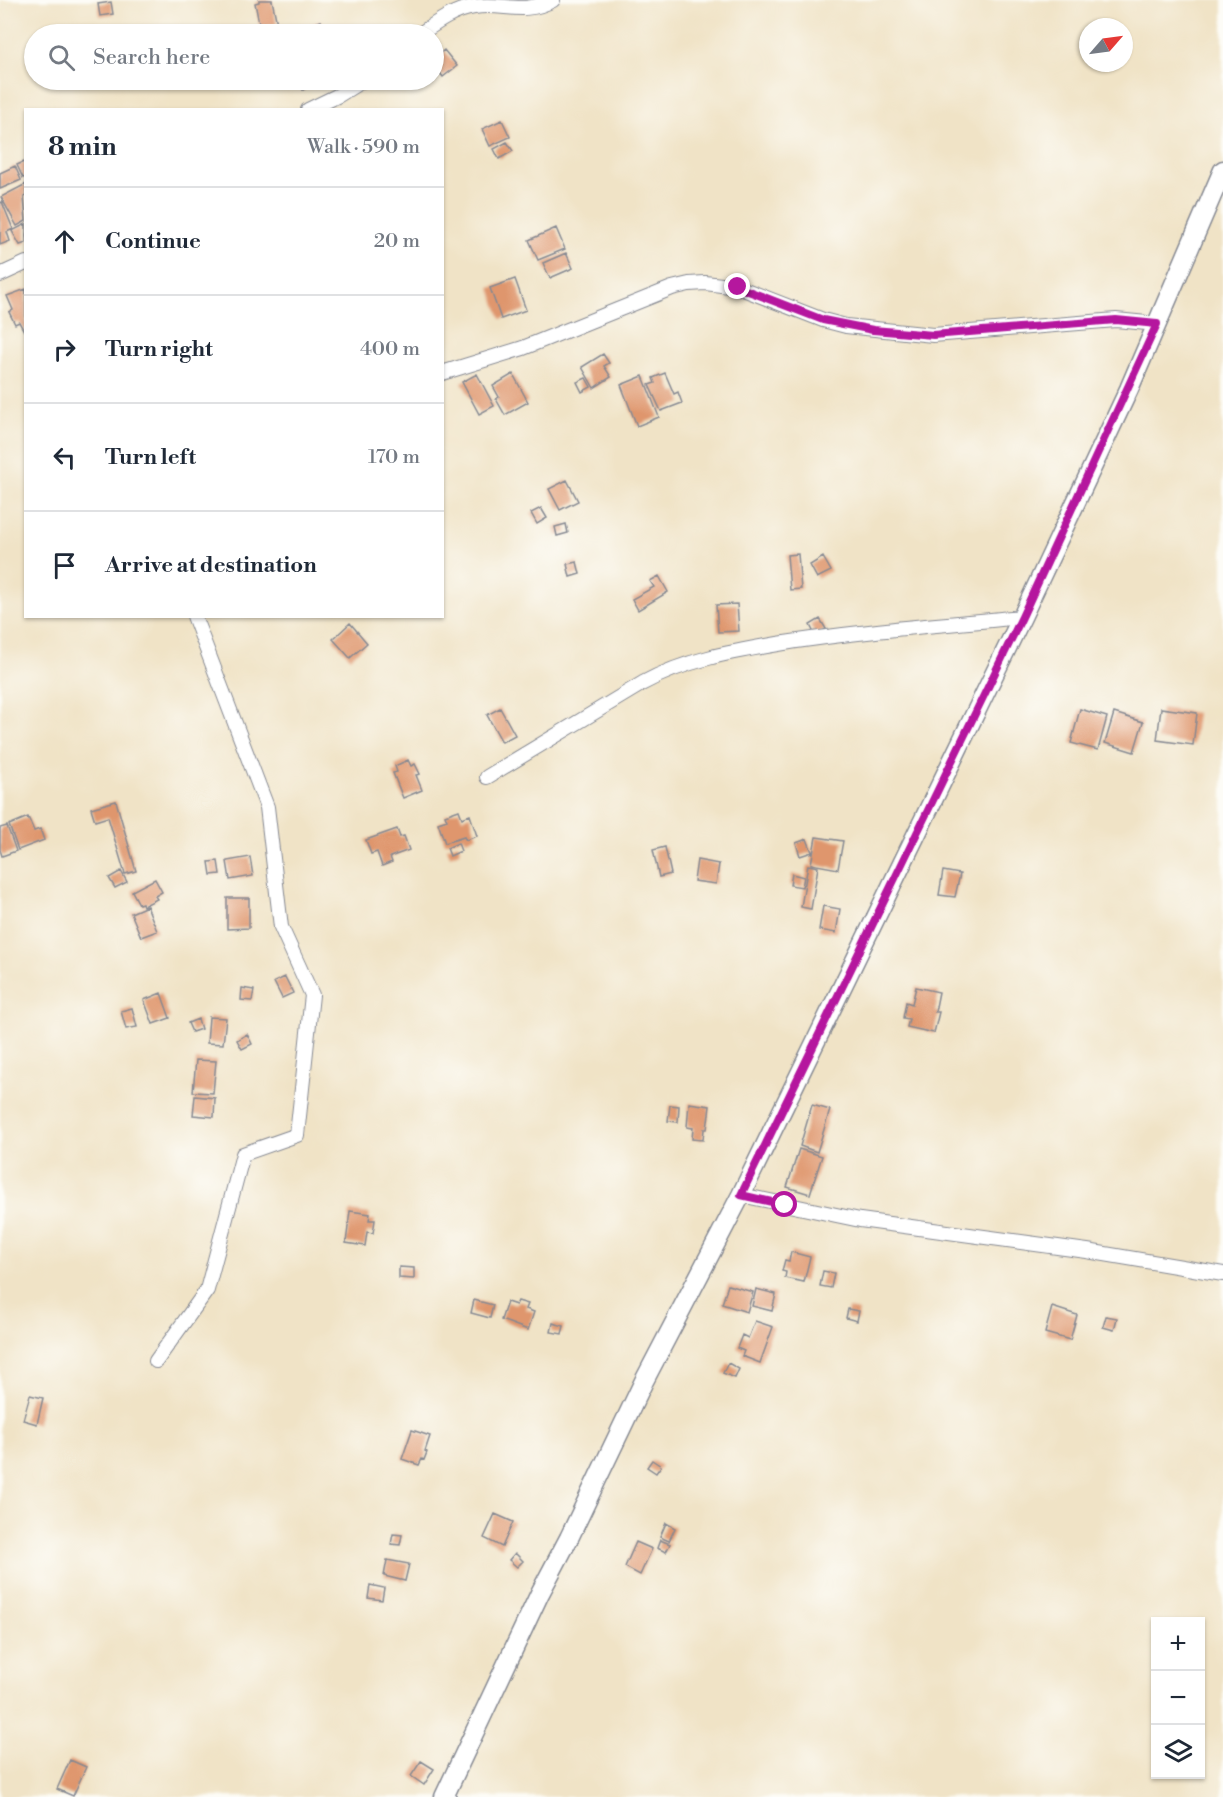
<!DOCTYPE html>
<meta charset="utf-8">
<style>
:root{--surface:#fff;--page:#f2f2f3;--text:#1f2937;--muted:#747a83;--line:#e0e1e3}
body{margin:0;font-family:"Libre Bodoni",serif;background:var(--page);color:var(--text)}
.controls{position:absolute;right:18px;bottom:18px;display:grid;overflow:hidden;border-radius:0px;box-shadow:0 2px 4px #0004}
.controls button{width:54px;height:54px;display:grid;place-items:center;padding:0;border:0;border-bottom:2px solid var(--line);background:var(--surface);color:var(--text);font:30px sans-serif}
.compass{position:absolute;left:1079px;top:18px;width:54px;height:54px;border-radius:50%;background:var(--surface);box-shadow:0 2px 4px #0004;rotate:62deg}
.stop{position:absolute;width:18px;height:18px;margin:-14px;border:4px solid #b5179e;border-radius:50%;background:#fff}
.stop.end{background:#b5179e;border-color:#fff;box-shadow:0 2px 6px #0008}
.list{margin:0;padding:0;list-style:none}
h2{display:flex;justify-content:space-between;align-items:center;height:78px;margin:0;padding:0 24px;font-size:26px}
h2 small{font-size:20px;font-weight:400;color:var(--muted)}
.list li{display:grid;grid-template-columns:39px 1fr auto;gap:18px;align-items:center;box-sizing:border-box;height:108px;padding:0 24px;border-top:2px solid var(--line)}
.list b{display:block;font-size:22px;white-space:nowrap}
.list em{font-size:20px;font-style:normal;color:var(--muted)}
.icon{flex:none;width:33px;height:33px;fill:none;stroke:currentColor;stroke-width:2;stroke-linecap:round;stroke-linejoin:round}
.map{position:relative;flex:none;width:1223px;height:1797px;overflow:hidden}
.search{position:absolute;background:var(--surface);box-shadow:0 2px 4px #0004;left:24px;top:24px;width:420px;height:66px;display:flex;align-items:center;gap:15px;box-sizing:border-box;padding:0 21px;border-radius:33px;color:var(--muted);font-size:22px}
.panel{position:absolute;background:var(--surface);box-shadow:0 2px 4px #0004;left:24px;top:108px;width:420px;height:510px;border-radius:0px}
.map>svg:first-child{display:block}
</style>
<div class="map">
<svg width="1223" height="1797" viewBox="0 0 1223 1797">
<rect width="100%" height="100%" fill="#fdfcf7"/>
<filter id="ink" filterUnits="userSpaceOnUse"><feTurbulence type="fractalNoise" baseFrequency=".0167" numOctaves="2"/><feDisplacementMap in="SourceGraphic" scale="12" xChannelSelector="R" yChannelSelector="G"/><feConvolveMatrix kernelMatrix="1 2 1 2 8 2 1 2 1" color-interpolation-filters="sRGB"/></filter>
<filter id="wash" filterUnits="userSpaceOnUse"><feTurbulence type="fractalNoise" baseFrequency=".008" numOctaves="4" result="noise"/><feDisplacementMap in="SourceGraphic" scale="24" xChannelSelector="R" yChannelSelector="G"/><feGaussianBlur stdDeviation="1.35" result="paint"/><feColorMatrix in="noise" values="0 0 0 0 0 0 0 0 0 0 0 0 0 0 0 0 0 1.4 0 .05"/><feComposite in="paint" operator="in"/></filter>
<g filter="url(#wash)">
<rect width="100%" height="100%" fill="#f0e3c6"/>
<g id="blocks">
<path fill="#df966d" d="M259,0H272L277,24L260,28L255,3L259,2Z
M111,2L113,14L100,16L98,4Z
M321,21L326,34H300L298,30Z
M444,50L457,66L443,77L434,65V58Z
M297,80H320L303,90Z
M502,120L510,137L490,146L482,129Z
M507,142L513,151L499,159L494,149Z
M26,161V177L23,178L17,165Z
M15,166L21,180L0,189V173Z
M26,184V196L24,197L26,221L17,226L1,197Z
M2,202L13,229L7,232L10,241L0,245V203Z
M26,224V243L20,245L12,231Z
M556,228L565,249L538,260L529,240Z
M566,253L573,268L550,278L543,263Z
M515,279L526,310L501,319L490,288Z
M26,289V330L24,331L19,322L15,324L9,312L13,310L7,296Z
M603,354L609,363L604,366L611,377L594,388L582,367Z
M665,373L674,394L678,392L682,403L661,411L649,385L655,383L653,378Z
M477,374L494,406L479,414L462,382Z
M513,374L528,402L505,415L496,399L499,397L493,386Z
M643,376L659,417L637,426L621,385Z
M586,378L591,387L582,392L577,382Z
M567,480L578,501L560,510L549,489Z
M541,508L547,518L537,524L531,513Z
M566,524L568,533L557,536L555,527Z
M798,554L801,589L790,590L787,555Z
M823,557L831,571L817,578L810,565Z
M577,562L580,574L570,577L567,564Z
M659,576L668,592L638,610L632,599L654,587L650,581Z
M737,604L739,631L718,632L716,605Z
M820,619L826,629L815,635L810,625Z
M350,623L367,643L350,658L333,639Z
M500,708L515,735L502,742L487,715Z
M1161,708L1197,713L1193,745L1157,740Z
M1080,709L1107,717L1098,750L1071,743Z
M1114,713L1143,722L1134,752L1105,743Z
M408,760L411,766L415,764L420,774L416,775L422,790L403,798L393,773L397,772L395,766Z
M116,801L136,871L125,874L108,817L95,821L91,808Z
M459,810L462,818L470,815L477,836L466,840L464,837L445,843L438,823L447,820L445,815Z
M28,817L34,831L40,829L44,840L18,850L9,825Z
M7,826L16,851L2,856L0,850V828Z
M397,829L400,837L404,836L409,850L390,857L392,862L382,866L377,852L371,854L366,840Z
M816,837L843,841L838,869L811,864Z
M807,839L812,852L800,856L796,843Z
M458,843L461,851L450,856L447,848Z
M665,847L671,874L659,877L653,850Z
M250,857L253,876L230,880L227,861Z
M697,860L719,864L716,884L694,881Z
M218,861L220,874L211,875L209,862Z
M808,865L818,867L811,909L801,907Z
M121,871L127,882L115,888L109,878Z
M943,871L960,874L955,897L939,895Z
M792,874L804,877L802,887L790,885Z
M155,879L162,892L155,896L157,899L143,906L142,903L139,904L132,891Z
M227,898H249V928L227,929Z
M147,906L157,931L141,937L131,913Z
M823,906L840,909L836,933L819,930Z
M285,977L293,993L282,998L274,982Z
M916,987L939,992L935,1012H939L934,1033L907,1027L909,1019L903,1018L906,1002L912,1004Z
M242,988L254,990L252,1001L241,1000Z
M161,993L170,1018L153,1024L144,1000Z
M132,1008L137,1027L126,1029L121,1011Z
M209,1017L226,1018L223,1044L207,1043Z
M198,1019L201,1029L192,1032L188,1023Z
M247,1034L252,1044L242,1049L237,1040Z
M196,1060L216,1061L213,1093L193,1092Z
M195,1096L215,1098L214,1117L193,1115Z
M689,1103L710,1106L707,1129H704L703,1140L692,1139L693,1128L687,1127Z
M670,1105L679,1106L678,1122L668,1121Z
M812,1105L830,1110L817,1152L800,1146Z
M799,1149L822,1156L810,1194L787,1187Z
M350,1211L370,1214L369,1220H375L373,1233L367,1232L365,1246L346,1243Z
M791,1252L810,1257L804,1282L785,1278L786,1272L782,1271L785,1260L789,1261Z
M399,1267L414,1268V1279L399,1278Z
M823,1271L834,1273L831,1288L820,1286Z
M728,1285L753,1292L747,1312L722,1304Z
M756,1289L776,1294L772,1311L752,1306Z
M474,1300L493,1305L490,1318L471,1313Z
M518,1301L528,1304L526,1309L534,1312L528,1330L501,1320L507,1302L516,1305Z
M1052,1307L1077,1315L1070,1340L1045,1333Z
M848,1309L859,1311L857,1321L846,1318Z
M1106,1316L1117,1318L1114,1330L1103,1327Z
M755,1321L773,1327L760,1363L742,1356L744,1351L737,1348L742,1335L748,1338Z
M553,1323L564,1326L562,1334L551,1332Z
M728,1363L739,1369L735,1378L723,1373Z
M30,1395L43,1398L37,1424L23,1420Z
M412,1430L430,1436L425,1451L427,1452L424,1460L422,1459L419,1465L402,1459Z
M652,1460L661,1466L656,1473L647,1467Z
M495,1514L513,1522L502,1547L484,1538Z
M666,1523L675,1528L669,1541L660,1537Z
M393,1534L402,1535L400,1545L391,1544Z
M660,1540L670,1544L666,1552L657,1548Z
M636,1542L652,1549L640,1575L625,1567Z
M515,1553L523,1561L517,1567L509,1560Z
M387,1560L409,1564L405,1581L384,1576Z
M370,1585L384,1588L382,1600L368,1598Z
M70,1760L86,1767L73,1796L57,1789Z
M421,1761L434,1769L424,1785L411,1776Z"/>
</g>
</g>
<g filter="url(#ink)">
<use href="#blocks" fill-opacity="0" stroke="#868992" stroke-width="1.5"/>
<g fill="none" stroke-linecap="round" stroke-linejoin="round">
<g stroke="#868992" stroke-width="16">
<path id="minor" d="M420,34C436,23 454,10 474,7C503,2 523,16 553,0
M308,110L339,95L363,80
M0,275L26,263
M442,373L523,348L672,288L689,284L705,283L738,287L823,320L846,326L933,335L1116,320L1157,324
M487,777L643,683C685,660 731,652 778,644C858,631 941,625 1022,617
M741,1195L860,1220L1087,1251L1223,1274
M156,1361L207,1290L243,1154L297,1135L312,995L281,927L267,807L194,616"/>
</g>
<g stroke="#868992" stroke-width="21">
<path id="secondary" d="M444,1797L540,1593L569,1538L644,1381L741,1195L1022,617L1129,389L1223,170"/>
</g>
<use href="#minor" stroke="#fff" stroke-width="14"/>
<use href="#secondary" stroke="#fff" stroke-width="18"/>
</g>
</g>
<g fill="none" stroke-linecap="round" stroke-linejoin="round" filter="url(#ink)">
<path stroke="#b5179e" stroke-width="8" d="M738,287L823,320L873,330L933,335L1116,320L1157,324L1022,617L741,1195L785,1205"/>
</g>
</svg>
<div class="controls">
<button>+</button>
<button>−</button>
<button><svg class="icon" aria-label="layers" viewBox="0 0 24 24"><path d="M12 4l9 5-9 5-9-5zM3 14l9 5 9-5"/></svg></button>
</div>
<svg class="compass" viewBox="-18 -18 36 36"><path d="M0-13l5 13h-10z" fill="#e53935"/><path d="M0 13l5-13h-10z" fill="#747a83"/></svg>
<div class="stop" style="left:785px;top:1205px"></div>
<div class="stop end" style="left:738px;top:287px"></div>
<div class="search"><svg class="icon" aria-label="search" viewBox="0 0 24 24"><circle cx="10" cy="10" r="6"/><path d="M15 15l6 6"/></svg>Search here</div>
<section class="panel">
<h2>8 min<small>Walk · 590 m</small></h2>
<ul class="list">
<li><svg class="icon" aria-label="ahead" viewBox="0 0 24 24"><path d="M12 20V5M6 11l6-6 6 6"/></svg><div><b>Continue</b></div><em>20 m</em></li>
<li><svg class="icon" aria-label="right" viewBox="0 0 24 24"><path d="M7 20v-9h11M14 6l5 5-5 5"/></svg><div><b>Turn right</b></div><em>400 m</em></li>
<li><svg class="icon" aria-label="left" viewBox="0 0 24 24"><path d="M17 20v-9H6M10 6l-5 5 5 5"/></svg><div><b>Turn left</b></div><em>170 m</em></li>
<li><svg class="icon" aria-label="arrive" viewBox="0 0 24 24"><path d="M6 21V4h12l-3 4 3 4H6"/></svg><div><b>Arrive at destination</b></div></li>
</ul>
</section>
</div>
